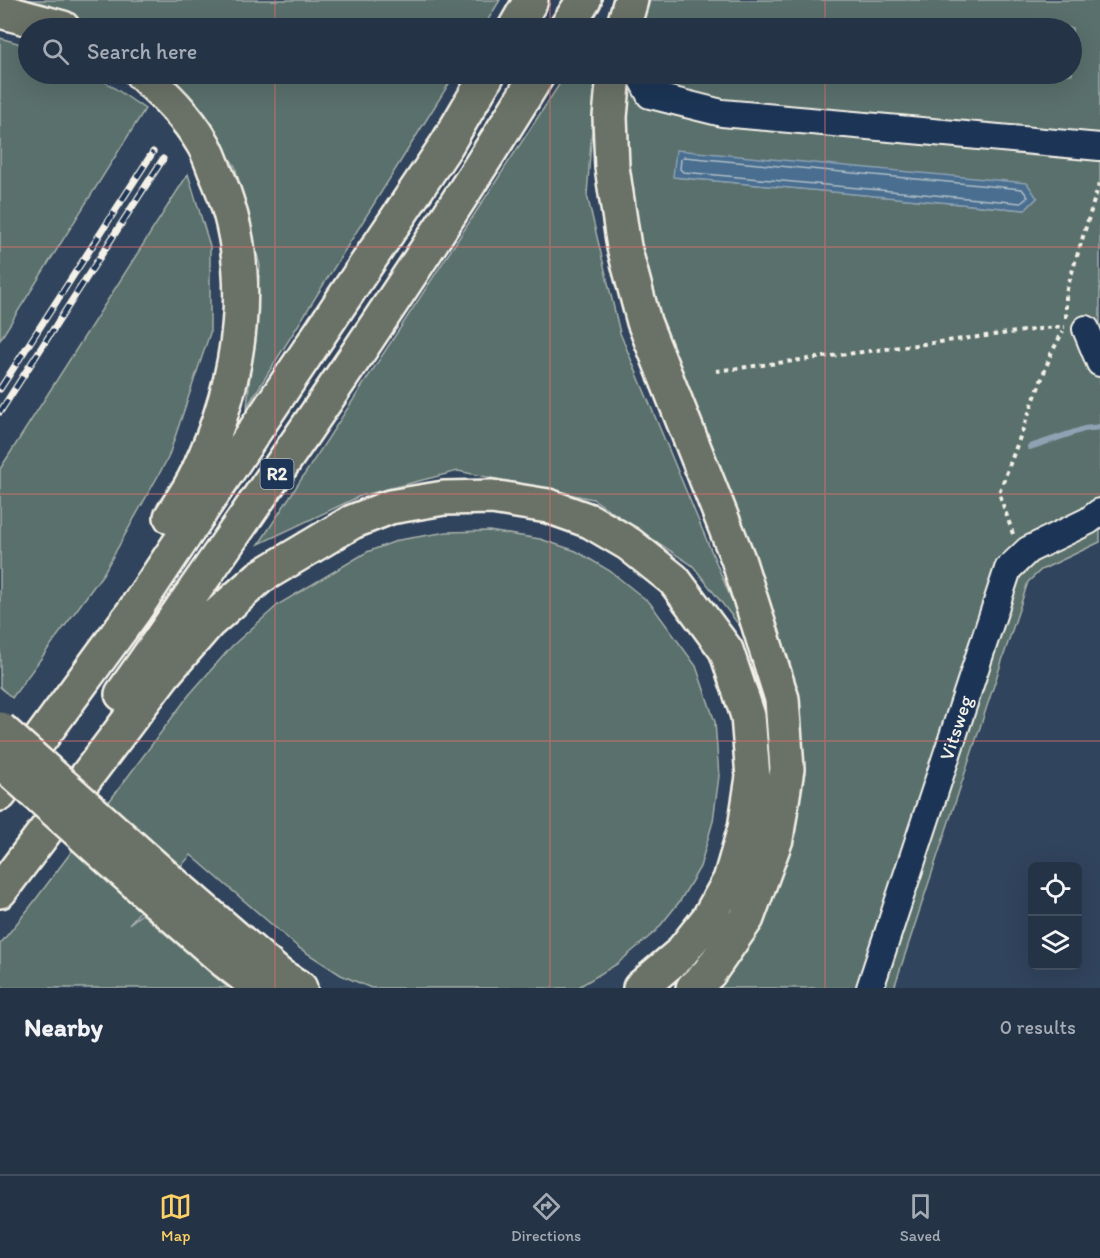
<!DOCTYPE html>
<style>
:root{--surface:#253346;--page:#2d3b4d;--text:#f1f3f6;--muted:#a3aab3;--line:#424e5f;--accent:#ffd166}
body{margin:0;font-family:Itim,sans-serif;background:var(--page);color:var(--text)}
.controls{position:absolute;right:18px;bottom:18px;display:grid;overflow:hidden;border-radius:9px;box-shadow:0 6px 24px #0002}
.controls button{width:54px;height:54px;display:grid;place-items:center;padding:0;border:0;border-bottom:2px solid var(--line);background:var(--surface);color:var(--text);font:30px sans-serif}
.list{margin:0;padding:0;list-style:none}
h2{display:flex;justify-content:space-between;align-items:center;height:78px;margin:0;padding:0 24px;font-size:26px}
h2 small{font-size:20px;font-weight:400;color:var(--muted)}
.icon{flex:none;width:33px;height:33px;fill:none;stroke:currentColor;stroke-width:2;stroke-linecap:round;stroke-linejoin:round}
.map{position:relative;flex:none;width:1100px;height:988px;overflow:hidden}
.search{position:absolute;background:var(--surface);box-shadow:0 6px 24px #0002;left:18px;right:18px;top:18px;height:66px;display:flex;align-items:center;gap:15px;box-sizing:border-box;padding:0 21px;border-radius:33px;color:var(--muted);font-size:22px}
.sheet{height:186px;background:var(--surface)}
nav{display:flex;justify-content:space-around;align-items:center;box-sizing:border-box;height:84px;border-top:2px solid var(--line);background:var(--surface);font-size:16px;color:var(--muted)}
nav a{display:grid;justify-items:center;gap:3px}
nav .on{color:var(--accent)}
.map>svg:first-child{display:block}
</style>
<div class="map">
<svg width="1100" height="988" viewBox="0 0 1100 988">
<rect width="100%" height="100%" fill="#31445d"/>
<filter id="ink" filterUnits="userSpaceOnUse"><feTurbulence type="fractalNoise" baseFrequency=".0167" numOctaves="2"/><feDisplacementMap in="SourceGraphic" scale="12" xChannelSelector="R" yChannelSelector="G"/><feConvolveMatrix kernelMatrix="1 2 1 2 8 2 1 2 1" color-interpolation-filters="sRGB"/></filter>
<g filter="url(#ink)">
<path fill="#5a706c" stroke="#a7b0aa" stroke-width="1.5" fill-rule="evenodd" d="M20,0H500L483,28H103Z
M646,0H1100V542L1041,570L1028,582L894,988H714L801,769L658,317C640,252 624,188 624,119C624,104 627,88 628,74H1072V28H638ZM674,177L1037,198L1025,210Z
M0,38L28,46V74H94L145,109L0,340Z
M164,74H455L247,407L260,266L235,166L175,82Z
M566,74H596L587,195L620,333L746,634L693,566L593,499L458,471L360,496L259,544Z
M188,174L210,246V333L168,458L103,574L12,698L0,687V469Z
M489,531L540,539L576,551L610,571L650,603L696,666L715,722L719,776L713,821L700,867L680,901L656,931L617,964L577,988H371L341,975L299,948L191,855L129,924L142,914L228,988H0V944L30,907L189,695L232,646L279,604L367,552L399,540L447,532Z"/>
<path fill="#486e90" stroke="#8da2b3" stroke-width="1.5" d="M676,150L1027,183L1037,198L1025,210L673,177Z"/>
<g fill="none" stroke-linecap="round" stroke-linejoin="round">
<path stroke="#afbdc5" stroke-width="1.5" d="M684,157L1022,189L1028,197L1021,203L683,172L680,169L681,159Z"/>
<path stroke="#8da2b3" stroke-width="6" d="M1030,447L1084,429L1100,427"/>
<g stroke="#f4f1e8" stroke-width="30">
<g id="minor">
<path d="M639,74L650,95L722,113L1100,147"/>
<path d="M1086,329L1100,363"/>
<path id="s1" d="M870,988L1008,569L1028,550L1088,521L1100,512"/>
</g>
</g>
<g stroke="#f4f1e8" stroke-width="38">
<path id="highway" d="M0,11L63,28
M515,28L531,0
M566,28L584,0
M623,28L631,0
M142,74C164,94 187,116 202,142C208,151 211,161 215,171C259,268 242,380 197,474C190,489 180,503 171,517
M614,74L610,117L612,167L624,247L644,322L738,559L782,699L787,769L776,839L747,918L709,973L693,988
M122,694C265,490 408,286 538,74
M0,794L134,611L447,144L488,74
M169,880L279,975L300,988
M0,891L163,675L208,623L260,577L352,522L390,507L444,498L492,497L548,506L590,521L629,544L674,580L726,650L748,716L753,777L745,828L730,880L708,919L680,954L640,988
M155,900L226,962L260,988"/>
</g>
<path stroke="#f4f1e8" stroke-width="4" stroke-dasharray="4.5 4.5" stroke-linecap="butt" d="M1066,318V292L1100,181
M716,371L1055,327H1065
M1013,534L999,493L1051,354L1063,331"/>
<use href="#minor" stroke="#1d3557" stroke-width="26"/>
<use href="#highway" stroke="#6a7166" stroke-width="33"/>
<g stroke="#f4f1e8" stroke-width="7">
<path id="rail" d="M0,389L153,152
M0,412L163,159"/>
</g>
<use href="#rail" stroke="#1d3557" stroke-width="4.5" stroke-dasharray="14" stroke-linecap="butt"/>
<g stroke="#f4f1e8" stroke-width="38" stroke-linecap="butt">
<path id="highway-bridge" d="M0,729L169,880
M0,761L155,900"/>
</g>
<use href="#highway-bridge" stroke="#6a7166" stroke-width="33"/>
</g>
</g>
<path fill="none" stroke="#e06e6b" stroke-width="1.5" stroke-opacity="0.55" d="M275,0V28M550,0V28M825,0V28M275,74V988M550,74V988M825,74V988M0,247H1100M0,494H1100M0,741H1100"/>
<g text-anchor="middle" stroke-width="6" stroke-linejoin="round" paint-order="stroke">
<rect fill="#1d3557" stroke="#b4b9bc" stroke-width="1.5" x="260.5" y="459" width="33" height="30" rx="4.5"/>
<g font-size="18" font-weight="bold" fill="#f4f1e8">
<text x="277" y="480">R2</text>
</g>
<g font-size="20" fill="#f4f1e8" stroke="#1d3557">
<text dy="7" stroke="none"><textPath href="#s1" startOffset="274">Vitsweg</textPath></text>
</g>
</g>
</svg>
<div class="controls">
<button><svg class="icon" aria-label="locate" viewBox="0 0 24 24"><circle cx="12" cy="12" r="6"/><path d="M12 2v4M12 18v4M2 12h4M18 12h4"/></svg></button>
<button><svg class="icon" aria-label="layers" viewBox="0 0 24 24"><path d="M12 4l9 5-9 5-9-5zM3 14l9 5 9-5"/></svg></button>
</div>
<div class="search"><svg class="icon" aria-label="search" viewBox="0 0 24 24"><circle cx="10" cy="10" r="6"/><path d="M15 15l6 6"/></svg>Search here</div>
</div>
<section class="sheet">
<h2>Nearby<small>0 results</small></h2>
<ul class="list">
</ul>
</section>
<nav>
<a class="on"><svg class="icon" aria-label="map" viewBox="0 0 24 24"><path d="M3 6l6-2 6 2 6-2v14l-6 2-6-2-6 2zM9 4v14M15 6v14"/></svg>Map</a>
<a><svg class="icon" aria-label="directions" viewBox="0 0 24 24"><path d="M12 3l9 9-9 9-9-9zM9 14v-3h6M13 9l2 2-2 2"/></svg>Directions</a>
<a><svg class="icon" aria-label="saved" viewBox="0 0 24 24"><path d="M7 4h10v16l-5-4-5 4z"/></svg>Saved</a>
</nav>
